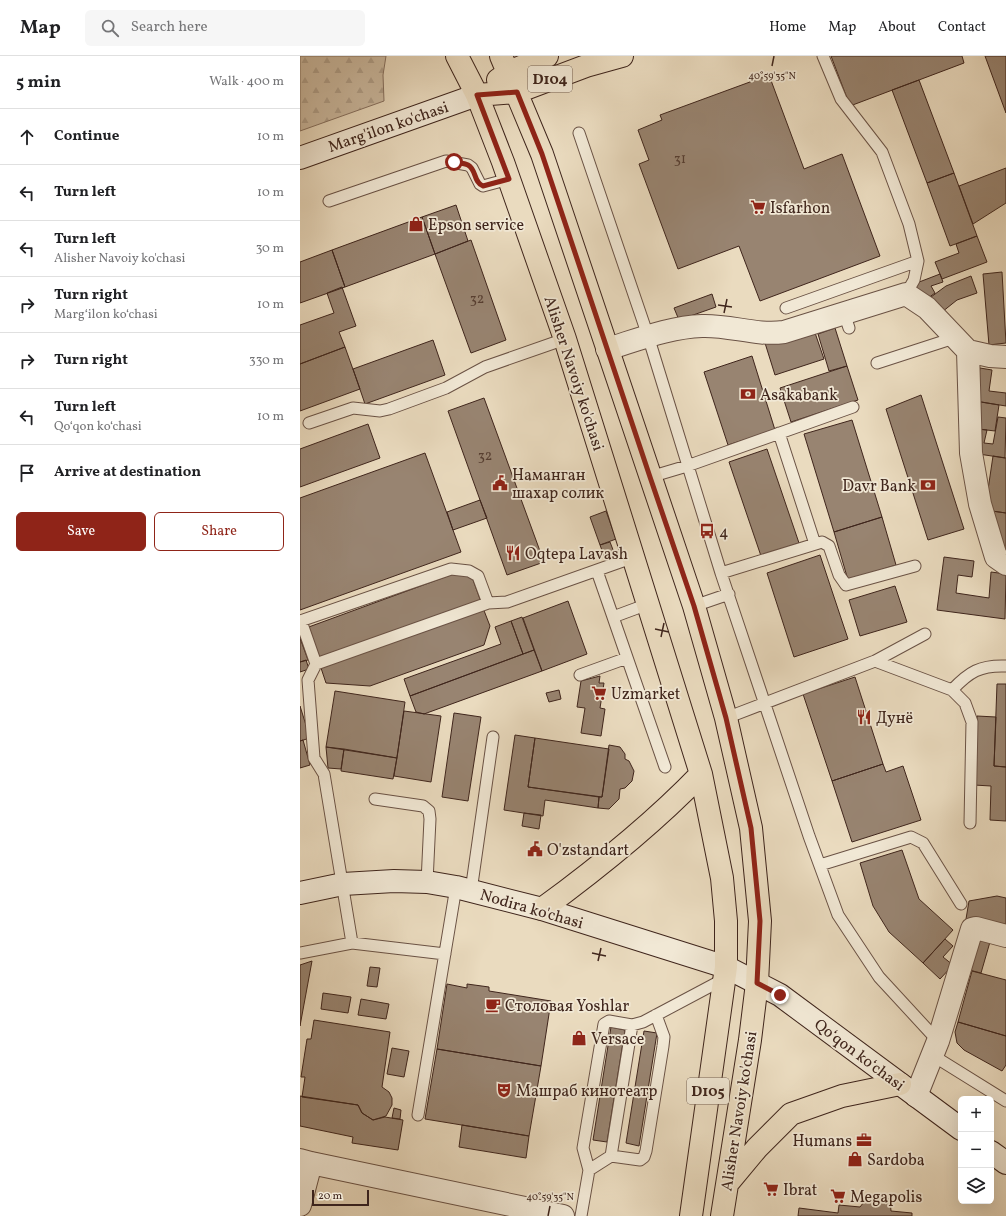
<!DOCTYPE html>
<meta charset="utf-8">
<style>
:root{--surface:#fff;--page:#f6f6f6;--text:#202124;--muted:#757577;--line:#e0e0e0;--accent:#8f2418}
body{margin:0;font-family:Vollkorn,serif;background:var(--page);color:var(--text)}
.controls{position:absolute;right:12px;bottom:12px;display:grid;overflow:hidden;border-radius:6px;box-shadow:0 4px 16px #0002}
.controls button{width:36px;height:36px;display:grid;place-items:center;padding:0;border:0;border-bottom:1px solid var(--line);background:var(--surface);color:var(--text);font:20px sans-serif}
.scale{position:absolute;left:12px;bottom:10px;width:57px;box-sizing:border-box;padding-left:4px;border:2px solid #3f251c;border-top:0;font-size:11px;line-height:14px;white-space:nowrap;color:#3f251c;-webkit-text-stroke:3px #f1e8d5;paint-order:stroke}
.stop{position:absolute;width:12px;height:12px;margin:-9px;border:3px solid #8f2418;border-radius:50%;background:#fff}
.stop.end{background:#8f2418;border-color:#fff;box-shadow:0 1px 4px #0008}
.list{margin:0;padding:0;list-style:none}
h2{display:flex;justify-content:space-between;align-items:center;height:52px;margin:0;padding:0 16px;font-size:17px}
h2 small{font-size:13px;font-weight:400;color:var(--muted)}
.list li{display:grid;grid-template-columns:26px 1fr auto;gap:12px;align-items:center;box-sizing:border-box;height:56px;padding:0 16px;border-top:1px solid var(--line)}
.list b{display:block;font-size:15px;white-space:nowrap}
.list p{margin:0;font-size:13px;white-space:nowrap;color:var(--muted)}
.list em{font-size:13px;font-style:normal;color:var(--muted)}
.actions{display:flex;gap:8px;padding:12px 16px}
.actions a{flex:1;padding:9px 0;border:1px solid var(--accent);border-radius:6px;text-align:center;font-size:14px;color:var(--accent)}
.actions .main{background:var(--accent);color:#fff}
.icon{flex:none;width:22px;height:22px;fill:none;stroke:currentColor;stroke-width:2;stroke-linecap:round;stroke-linejoin:round}
.map{position:relative;flex:none;width:706px;height:1160px;overflow:hidden}
header{display:flex;align-items:center;gap:24px;box-sizing:border-box;height:56px;padding:0 20px;background:var(--surface);border-bottom:1px solid var(--line)}
header strong{font-size:19px}
nav{display:flex;gap:22px;margin-inline-start:auto;font-size:14px}
.search{width:280px;height:36px;background:var(--page);display:flex;align-items:center;gap:10px;box-sizing:border-box;padding:0 14px;border-radius:6px;color:var(--muted);font-size:15px}
main{display:flex}
aside{flex:1;background:var(--surface)}
.map>svg:first-child{display:block}
</style>
<header>
<strong>Map</strong>
<div class="search"><svg class="icon" aria-label="search" viewBox="0 0 24 24"><circle cx="10" cy="10" r="6"/><path d="M15 15l6 6"/></svg>Search here</div>
<nav><a>Home</a><a>Map</a><a>About</a><a>Contact</a></nav>
</header>
<main>
<aside>
<h2>5 min<small>Walk · 400 m</small></h2>
<ul class="list">
<li><svg class="icon" aria-label="ahead" viewBox="0 0 24 24"><path d="M12 20V5M6 11l6-6 6 6"/></svg><div><b>Continue</b></div><em>10 m</em></li>
<li><svg class="icon" aria-label="left" viewBox="0 0 24 24"><path d="M17 20v-9H6M10 6l-5 5 5 5"/></svg><div><b>Turn left</b></div><em>10 m</em></li>
<li><svg class="icon" aria-label="left" viewBox="0 0 24 24"><path d="M17 20v-9H6M10 6l-5 5 5 5"/></svg><div><b>Turn left</b><p>Alisher Navoiy ko'chasi</p></div><em>30 m</em></li>
<li><svg class="icon" aria-label="right" viewBox="0 0 24 24"><path d="M7 20v-9h11M14 6l5 5-5 5"/></svg><div><b>Turn right</b><p>Margʻilon koʻchasi</p></div><em>10 m</em></li>
<li><svg class="icon" aria-label="right" viewBox="0 0 24 24"><path d="M7 20v-9h11M14 6l5 5-5 5"/></svg><div><b>Turn right</b></div><em>330 m</em></li>
<li><svg class="icon" aria-label="left" viewBox="0 0 24 24"><path d="M17 20v-9H6M10 6l-5 5 5 5"/></svg><div><b>Turn left</b><p>Qoʻqon koʻchasi</p></div><em>10 m</em></li>
<li><svg class="icon" aria-label="arrive" viewBox="0 0 24 24"><path d="M6 21V4h12l-3 4 3 4H6"/></svg><div><b>Arrive at destination</b></div></li>
</ul>
<div class="actions"><a class="main">Save</a><a>Share</a></div>
</aside>
<div class="map">
<svg width="706" height="1160" viewBox="0 0 706 1160">
<defs>
<pattern id="forest-firs" width="22" height="20" patternUnits="userSpaceOnUse"><rect width="22" height="20" fill="#cdbca3"/><path d="M5 1l3.5 6h-7zM16 11l3.5 6h-7z" fill="#b1a18c"/></pattern>
</defs>
<rect width="100%" height="100%" fill="#eadbbf"/>
<filter id="stains"><feTurbulence type="fractalNoise" baseFrequency=".005" numOctaves="4"/><feColorMatrix values="0 0 0 0 .2 0 0 0 0 .09 0 0 0 0 .02 0 0 0 .5 -.17"/></filter>
<radialGradient id="worn" r=".72"><stop offset=".6" stop-color="#630" stop-opacity="0"/><stop offset="1" stop-color="#630" stop-opacity=".3"/></radialGradient>
<path fill="url(#forest-firs)" stroke="#867060" d="M0,0H86L83,19L84,45L0,75Z"/>
<path fill="#988471" stroke="#3f251c" d="M531,0H662L664,7L550,50Z
M685,0H706V57Z
M469,19L504,113L542,98L580,200L460,245L439,190L378,213L339,108L349,104L338,74L362,64L360,59Z
M619,24L654,117L627,127L592,34Z
M706,112V147L673,168L659,130Z
M654,117L677,180L650,190L627,127Z
M156,149L168,185L135,198L122,161Z
M122,161L135,198L45,231L32,194Z
M677,180L687,206L642,223L635,206L659,197L656,188Z
M171,184L206,284L171,297L135,198Z
M32,194L45,231L0,247V206Z
M702,216L706,287L689,289L683,218Z
M640,218L643,226L631,230L635,237L624,245L614,228Z
M671,220L677,237L657,244L642,256L631,241L646,230Z
M42,231L56,270L39,276L45,291L0,308V269L34,257L27,237Z
M412,238L416,251L379,264L374,252Z
M513,271L524,303L475,319L465,287Z
M535,272L547,310L529,315L518,278Z
M133,284L145,319L65,348L53,313Z
M45,291L60,333L0,355V308Z
M452,300L475,374L428,389L404,316Z
M547,310L558,344L491,366L480,332Z
M680,312L692,314L689,335L706,337V350L675,345Z
M621,339L664,473L628,484L586,353Z
M184,342L244,506L207,519L148,355Z
M675,345L699,349L695,375L671,372Z
M698,361L706,362L705,402L672,397L676,373L687,374L684,387L693,388Z
M552,364L582,461L534,476L504,378Z
M68,368L80,402L0,431V393Z
M467,393L499,487L461,500L429,406Z
M125,397L161,496L0,554V442Z
M693,400L706,402V457L685,454Z
M180,444L187,462L153,474L147,456Z
M685,454L706,457V501Z
M306,455L316,483L300,489L290,461Z
M582,461L596,509L548,524L534,476Z
M310,486L317,504L307,508L300,489Z
M520,499L548,583L494,601L467,517Z
M644,501L674,505L672,521L658,519L656,537L689,542L691,516L706,518L705,563L637,554Z
M156,517L172,521L181,546L18,605L6,572Z
M595,530L607,566L560,580L549,544Z
M268,545L287,598L242,615L223,562Z
M183,552L190,570L184,589L70,630L26,627L21,612Z
M222,561L234,594L223,598L211,565Z
M211,565L223,598L110,640L104,623L201,588L195,571Z
M0,582L8,604L0,606Z
M234,594L242,615L124,658L116,656L110,640Z
M6,604L9,613L0,616V606Z
M300,620L299,627H304L300,652L305,653L301,680L281,677L285,652L277,651L281,625Z
M555,621L583,708L532,725L503,638Z
M697,628H706V711L694,710Z
M259,634L261,643L249,646L246,637Z
M35,635L105,646L97,702L26,691Z
M0,650L10,682L0,685Z
M104,655L141,660L131,726L94,720Z
M154,657L181,661L168,745L142,741Z
M677,660L696,661L694,710L706,711V765L690,764L691,730L674,729Z
M215,679L235,682L228,731L299,741L298,752L245,744L243,760L204,754Z
M235,682L309,693L302,741L228,731Z
M3,684L10,709L0,712V685Z
M309,689L320,691L325,698V703L329,705L334,715L332,725L325,732L320,733L319,743L309,753L298,752L299,741H302Z
M26,691L44,693L41,713L28,712Z
M44,693L97,702L93,723L41,715Z
M583,708L586,716L603,710L621,764L552,786L532,725Z
M224,757L241,759L239,773L222,770Z
M602,794L619,843L653,874L623,907L589,876L573,850L560,807Z
M697,840L706,842V876L665,869L669,845Z
M676,874L692,879L681,917L665,913Z
M645,883L653,890L643,901L653,909L640,923L623,907Z
M12,905L0,970V909Z
M70,911L80,912L77,931L67,930Z
M672,915L706,924V980L658,966Z
M147,928L167,932V928L189,931V935L251,945L241,1010L137,993Z
M23,937L51,941L48,957L21,953Z
M61,943L89,948L86,963L58,959Z
M14,964L90,976L82,1031L89,1036L92,1042V1049L86,1060L73,1064L62,1057L58,1049L2,1041L5,1021H1L7,983H11Z
M658,966L706,980V1009L702,1015L664,994L657,987L655,976Z
M311,971L325,974L307,1086L293,1084Z
M344,975L357,977L339,1090L326,1087Z
M92,992L109,995L104,1021L87,1018Z
M137,993L241,1010L229,1080L125,1063Z
M0,1040L58,1049L62,1057L73,1064L85,1061L103,1064L98,1094L52,1087L53,1081L0,1070Z
M94,1052L101,1054L100,1063L92,1062Z
M162,1069L229,1080L226,1102L159,1091Z
M577,1139L590,1143L591,1155L612,1157V1160H498L499,1152L538,1157L539,1149L560,1151L567,1142Z"/>
<g fill="none" stroke-linecap="round" stroke-linejoin="round">
<g stroke="#6a5245" stroke-width="13">
<path id="service" d="M523,0L541,43L582,96L609,168L618,205L614,224L606,238
M279,77L348,280L421,517L509,780L538,859L579,921L638,985
M29,145L146,105L168,109L172,112L180,128L183,130L209,123
M486,252L618,205
M544,257L549,272
M577,307L654,282
M9,367L53,352L80,355L89,353L146,332L185,311L265,283
M479,377L515,488
M350,421L387,410L553,351
M297,515L313,561
M421,517L522,486L529,490L539,519L546,529L615,510
M348,548L313,561L365,711
M394,550L429,538
M0,565L151,513L169,515L178,520L188,547L207,546L334,501
M1,565L16,608L188,547
M575,605L652,634L665,647L672,666L670,767
M280,619L327,602
M652,634C669,616 680,609 706,610
M426,662L575,605L625,578
M75,743L123,750L129,755L130,763L127,826
M520,809L611,781L623,787L661,848
M171,835L193,681
M52,887L145,898
M0,897L52,887L24,718L14,702L8,624L16,608
M632,999L706,1045
M118,1059L156,831
M311,1100L340,1104L344,1101L346,1095L363,990L364,981L356,959
M289,1114L311,1100L332,969
M281,1160L289,1114L283,1092L304,968L309,965L332,969L343,966L424,923"/>
</g>
<g stroke="#6a5245" stroke-width="24">
<path id="minor" d="M307,293C337,284 370,271 402,270C431,269 456,280 484,276L606,238L627,252L668,295L690,300L706,301
M668,295L671,397L680,448L696,501L706,508
M616,1040L638,985L672,873L676,872L706,880
M0,1104L11,1107L263,1160
M0,1149L11,1107"/>
</g>
<g stroke="#3f251c" stroke-width="24">
<path id="secondary" d="M0,102L177,39
M0,837L43,828L94,825L127,826L156,831L242,853L426,911L480,939L661,1073
M691,1096L706,1107"/>
</g>
<g stroke="#3f251c" stroke-width="24">
<path id="primary" d="M157,0L177,39L203,106L265,283L401,718L422,822L426,865V911L391,1160
M201,0L242,98L394,550L426,662L451,772L460,865L457,927L450,984L422,1160
M198,24L209,16L247,0
M177,39L217,36L286,10L322,0
M242,853C298,812 353,768 401,718
M427,1128L457,1092L491,1058L542,1040L600,1028"/>
</g>
<use href="#service" stroke="#f1e8d5" stroke-width="11"/>
<use href="#minor" stroke="#f1e8d5" stroke-width="22"/>
<use href="#secondary" stroke="#f1e8d5" stroke-width="22"/>
<use href="#primary" stroke="#eadbbf" stroke-width="22"/>
</g>
<g fill="none" stroke-linecap="round" stroke-linejoin="round">
<path stroke="#8f2418" stroke-width="5" d="M154,106C159,107 164,107 168,109C177,114 173,126 183,130L209,123L177,39L217,36L242,98L350,421L394,550L426,662L451,772L460,865L457,927L480,939"/>
</g>
<path fill="none" stroke="#3f251c" stroke-width="1.5" d="M472,10L474,0M418,249L432,251M424,257L427,243M355,573L369,576M361,581L364,567M292,897L306,900M298,905L301,892M248,1160L250,1150"/>
<defs>
<g id="supermarket-bare" transform="scale(1.2)"><path d="M-6-5.5h2.5l.6 2H6L4.5 2H-2.5L-4.4-4H-6ZM-1.5 3.2a1.3 1.3 0 1 0 .1 0ZM3 3.2a1.3 1.3 0 1 0 .1 0Z" fill="#8f2418" stroke="#f1e8d5" stroke-width="2.5" paint-order="stroke"/></g>
<g id="shop-bare" transform="scale(1.2)"><path d="M-5-2.5h2.3a2.7 3.5 0 0 1 5.4 0H5L5.5 6h-11ZM-1.5-2.5h3a1.5 2.3 0 0 0-3 0Z" fill="#8f2418" stroke="#f1e8d5" stroke-width="2.5" paint-order="stroke"/></g>
<g id="bank-bare" transform="scale(1.2)"><path d="M-6-4H6V4H-6ZM0-2.3a2.3 2.3 0 1 0 0 4.6a2.3 2.3 0 1 0 0-4.6Z" fill="#8f2418" stroke="#f1e8d5" stroke-width="2.5" paint-order="stroke"/></g>
<g id="civic-bare" transform="scale(1.2)"><path d="M-.6-6.5H3V-4.5H.6V-3L4-1V1h2V6H-6V1h2V-1L-.6-3ZM-1.2 2.5V6h2.4V2.5Z" fill="#8f2418" stroke="#f1e8d5" stroke-width="2.5" paint-order="stroke"/></g>
<g id="bus-bare" transform="scale(1.2)"><path d="M-5-6H5V4H4V6H2V4H-2V6H-4V4H-5ZM-3.5-4V0h7V-4ZM-3.5 1.2v1.5H-2V1.2ZM2 1.2v1.5H3.5V1.2Z" fill="#8f2418" stroke="#f1e8d5" stroke-width="2.5" paint-order="stroke"/></g>
<g id="restaurant-bare" transform="scale(1.2)"><path d="M-5-6h1v4h1v-4h1v4h1v-4h1v5L-1.5 .5V6h-2V.5L-5-1ZM5-6V6H3V1.5H1.5Q1.5-4 5-6Z" fill="#8f2418" stroke="#f1e8d5" stroke-width="2.5" paint-order="stroke"/></g>
<g id="cafe-bare" transform="scale(1.2)"><path d="M-5.5-4.5H6V0H3Q3 3.5 0 3.5H-2.5Q-5.5 3.5-5.5 0ZM3-3.2v2h1.7v-2ZM-6 4.5H4V6H-6Z" fill="#8f2418" stroke="#f1e8d5" stroke-width="2.5" paint-order="stroke"/></g>
<g id="theatre-bare" transform="scale(1.2)"><path d="M-5-5.5Q0-4 5-5.5V0Q5 5 0 6Q-5 5-5 0ZM-3.3-2.5H-1v1.5H-3.3ZM1-2.5H3.3v1.5H1ZM-2.8 1Q0 5.5 2.8 1Z" fill="#8f2418" stroke="#f1e8d5" stroke-width="2.5" paint-order="stroke"/></g>
<g id="office-bare" transform="scale(1.2)"><path d="M-6-3h4V-5.5h4V-3h4V5H-6ZM-1-4.5V-3h2v-1.5ZM-6 0V1H6V0Z" fill="#8f2418" stroke="#f1e8d5" stroke-width="2.5" paint-order="stroke"/></g>
</defs>
<g fill-rule="evenodd">
<use href="#supermarket-bare" x="458" y="151"/>
<use href="#shop-bare" x="116" y="168"/>
<use href="#bank-bare" x="448" y="338"/>
<use href="#civic-bare" x="200" y="427"/>
<use href="#bank-bare" x="628" y="429"/>
<use href="#bus-bare" x="407" y="475"/>
<use href="#restaurant-bare" x="213" y="497"/>
<use href="#supermarket-bare" x="299" y="637"/>
<use href="#restaurant-bare" x="564" y="661"/>
<use href="#civic-bare" x="235" y="793"/>
<use href="#cafe-bare" x="193" y="949"/>
<use href="#shop-bare" x="279" y="982"/>
<use href="#theatre-bare" x="204" y="1034"/>
<use href="#office-bare" x="564" y="1084"/>
<use href="#shop-bare" x="555" y="1103"/>
<use href="#supermarket-bare" x="471" y="1133"/>
<use href="#supermarket-bare" x="538" y="1140"/>
</g>
<g text-anchor="middle" stroke-width="3.5" stroke-linejoin="round" paint-order="stroke">
<g font-size="14" fill="#553d31">
<text x="380" y="107">31</text>
<text x="177" y="247">32</text>
<text x="185" y="404">32</text>
</g>
<g fill="#f1e8d5" stroke="#746054" stroke-width="1">
<rect x="228" y="10" width="44" height="26" rx="3"/>
<rect x="387" y="1022" width="42" height="26" rx="3"/>
</g>
<g font-size="15" font-weight="bold" fill="#3f251c">
<text x="250" y="28">D104</text>
<text x="408" y="1040">D105</text>
</g>
<g font-size="16" fill="#3f251c" stroke="#f1e8d5">
<text transform="translate(88 70) rotate(-19)" y="6">Marg'ilon ko'chasi</text>
<text transform="translate(275 317) rotate(72)" y="6">Alisher Navoiy ko'chasi</text>
<text transform="translate(232 852) rotate(16)" y="6">Nodira ko'chasi</text>
<text transform="translate(560 998) rotate(37)" y="6">Qoʻqon koʻchasi</text>
<text transform="translate(438 1055) rotate(-81)" y="6">Alisher Navoiy ko'chasi</text>
</g>
<g font-size="16" fill="#3f251c" stroke="#f1e8d5" text-anchor="start">
<text x="470" y="157">Isfarhon</text>
<text x="128" y="174">Epson service</text>
<text x="460" y="344">Asakabank</text>
<text x="212" y="424">Наманган<tspan x="212" dy="18">шахар солик</tspan></text>
<text x="616" y="435" text-anchor="end">Davr Bank</text>
<text x="419" y="481">4</text>
<text x="225" y="503">Oqtepa Lavash</text>
<text x="311" y="643">Uzmarket</text>
<text x="576" y="667">Дунё</text>
<text x="247" y="799">O'zstandart</text>
<text x="205" y="955">Столовая Yoshlar</text>
<text x="291" y="988">Versace</text>
<text x="216" y="1040">Машраб кинотеатр</text>
<text x="552" y="1090" text-anchor="end">Humans</text>
<text x="567" y="1109">Sardoba</text>
<text x="483" y="1139">Ibrat</text>
<text x="550" y="1146">Megapolis</text>
</g>
</g>
<g font-size="10" text-anchor="middle" fill="#3f251c" stroke="#f1e8d5" stroke-width="3.5" stroke-linejoin="round" paint-order="stroke">
<text x="472" y="23">40°59'35"N</text>
<text x="250" y="1144">40°59'35"N</text>
</g>
<rect width="100%" height="100%" filter="url(#stains)"/>
<rect width="100%" height="100%" fill="url(#worn)"/>
</svg>
<div class="controls">
<button>+</button>
<button>−</button>
<button><svg class="icon" aria-label="layers" viewBox="0 0 24 24"><path d="M12 4l9 5-9 5-9-5zM3 14l9 5 9-5"/></svg></button>
</div>
<div class="scale">20 m</div>
<div class="stop" style="left:154px;top:106px"></div>
<div class="stop end" style="left:480px;top:939px"></div>
</div>
</main>
